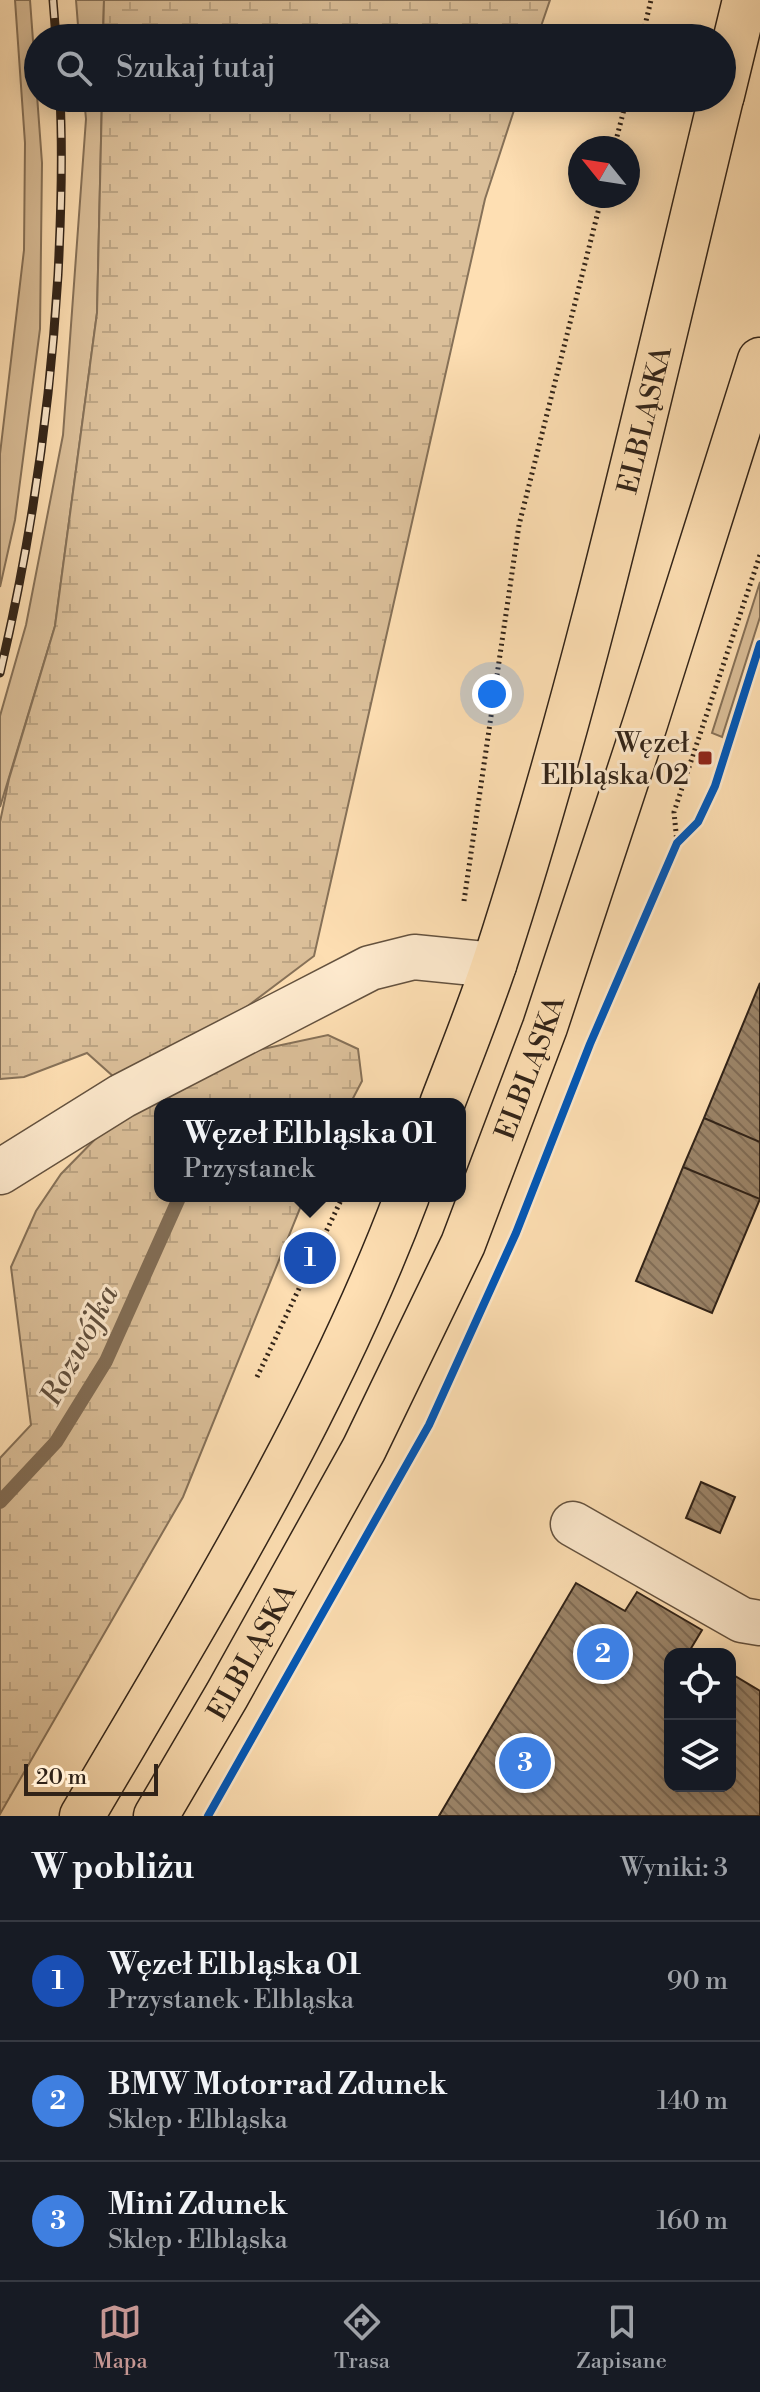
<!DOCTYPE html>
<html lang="pl">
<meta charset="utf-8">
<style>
:root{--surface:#171b24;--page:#20242c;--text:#f1f3f6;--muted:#9ea1a6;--line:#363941;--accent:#c59692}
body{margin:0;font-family:"Libre Bodoni",serif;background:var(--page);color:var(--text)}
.controls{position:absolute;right:24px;bottom:24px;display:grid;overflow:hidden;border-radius:16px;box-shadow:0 4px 20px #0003}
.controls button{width:72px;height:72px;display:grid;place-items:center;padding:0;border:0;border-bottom:2px solid var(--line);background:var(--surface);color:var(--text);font:40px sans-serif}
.compass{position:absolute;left:568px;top:136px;width:72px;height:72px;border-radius:50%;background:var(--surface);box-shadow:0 4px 20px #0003;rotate:300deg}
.scale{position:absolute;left:24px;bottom:20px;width:134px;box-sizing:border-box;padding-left:8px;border:4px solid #312318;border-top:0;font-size:22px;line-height:28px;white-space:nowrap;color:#312318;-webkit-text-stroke:6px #feeace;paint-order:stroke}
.you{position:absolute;left:492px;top:694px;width:28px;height:28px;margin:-20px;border:6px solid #fff;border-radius:50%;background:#1a73e8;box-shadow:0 0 0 12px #1a73e833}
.badge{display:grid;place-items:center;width:52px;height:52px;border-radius:50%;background:var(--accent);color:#fff;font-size:26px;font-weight:700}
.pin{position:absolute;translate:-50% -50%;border:4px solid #fff;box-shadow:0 2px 8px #0006}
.popup{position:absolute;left:154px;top:1098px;width:312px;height:104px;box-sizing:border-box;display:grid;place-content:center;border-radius:16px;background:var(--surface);filter:drop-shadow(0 2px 6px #0005);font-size:26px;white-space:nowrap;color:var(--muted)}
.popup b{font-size:30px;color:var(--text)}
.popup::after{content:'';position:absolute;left:50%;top:100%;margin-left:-16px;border:16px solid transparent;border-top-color:var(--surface)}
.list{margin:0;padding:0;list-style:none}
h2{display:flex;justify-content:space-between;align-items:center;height:104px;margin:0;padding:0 32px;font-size:34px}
h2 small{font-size:26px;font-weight:400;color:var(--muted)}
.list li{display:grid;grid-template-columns:52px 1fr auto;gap:24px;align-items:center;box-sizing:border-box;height:120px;padding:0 32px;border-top:2px solid var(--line)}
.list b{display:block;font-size:30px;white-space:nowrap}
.list p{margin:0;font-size:26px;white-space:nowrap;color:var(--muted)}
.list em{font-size:26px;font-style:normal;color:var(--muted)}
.icon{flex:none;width:44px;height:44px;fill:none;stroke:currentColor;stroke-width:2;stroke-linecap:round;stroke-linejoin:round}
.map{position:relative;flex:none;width:760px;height:1816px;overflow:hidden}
.search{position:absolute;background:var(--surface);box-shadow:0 4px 20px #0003;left:24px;right:24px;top:24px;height:88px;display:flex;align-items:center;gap:20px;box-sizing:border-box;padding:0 28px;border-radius:44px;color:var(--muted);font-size:30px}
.sheet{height:464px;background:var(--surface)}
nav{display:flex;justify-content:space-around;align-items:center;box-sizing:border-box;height:112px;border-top:2px solid var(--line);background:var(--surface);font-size:22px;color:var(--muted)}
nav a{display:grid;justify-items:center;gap:4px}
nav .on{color:var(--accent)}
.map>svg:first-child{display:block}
</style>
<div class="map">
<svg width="760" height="1816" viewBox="0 0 760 1816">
<defs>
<pattern id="wetland-marsh" width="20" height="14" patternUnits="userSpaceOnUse" patternTransform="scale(2)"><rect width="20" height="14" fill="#dbbf99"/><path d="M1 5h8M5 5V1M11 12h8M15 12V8" fill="none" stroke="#bca483"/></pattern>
<pattern id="building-back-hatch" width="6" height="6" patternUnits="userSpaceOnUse" patternTransform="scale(2)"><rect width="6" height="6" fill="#9c8569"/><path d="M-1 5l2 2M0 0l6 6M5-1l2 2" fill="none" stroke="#806c55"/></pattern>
</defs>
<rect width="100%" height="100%" fill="#fedfb3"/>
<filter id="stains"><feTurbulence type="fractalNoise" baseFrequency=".0025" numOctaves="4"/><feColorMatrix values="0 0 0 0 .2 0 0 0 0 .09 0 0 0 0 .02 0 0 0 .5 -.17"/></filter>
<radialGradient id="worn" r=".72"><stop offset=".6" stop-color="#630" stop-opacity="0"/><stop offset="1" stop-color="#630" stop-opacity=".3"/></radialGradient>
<path fill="#dbbf99" stroke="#867158" stroke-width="2" d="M15,0H30L42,163L40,329L15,520L0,587V454L24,250L25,143Z
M76,0H104L103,38H79Z
M84,98H102L97,313L55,626L0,807V716L26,625L63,435L86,119Z
M760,582V617L722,737L712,733Z"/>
<path fill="url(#wetland-marsh)" stroke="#867158" stroke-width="2" d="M104,0H550L537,38H103Z
M102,98H518L485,199L314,956L241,1011L184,1039L181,1047L258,1050L328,1035L358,1049L362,1081L350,1104H160V1196H305L183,1497L0,1814V1458L31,1425L11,1267L36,1211L61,1174L110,1124L115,1078L87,1053L24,1077L0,1079V822L9,779L55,626L97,313Z"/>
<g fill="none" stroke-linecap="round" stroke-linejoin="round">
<path stroke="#826d55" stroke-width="14" d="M0,1502L56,1442L106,1361L180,1196"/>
</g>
<path fill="url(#building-back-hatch)" stroke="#312318" stroke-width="2" d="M760,983V1142L704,1118Z
M704,1118L760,1142V1199L683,1167Z
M683,1167L760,1199L712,1313L636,1281Z
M701,1482L735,1497L720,1533L686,1518Z
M576,1583L625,1611L637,1592L702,1630L690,1650L698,1654H670V1786H730V1673L760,1691V1816H439Z"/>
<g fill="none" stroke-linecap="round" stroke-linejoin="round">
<g stroke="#64523f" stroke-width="47">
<path id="minor" d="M0,1172L122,1096L370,968L414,957L494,965
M573,1524L742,1620L760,1623"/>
</g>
<g stroke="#312318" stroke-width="47">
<g id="major">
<path d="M722,95L745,0"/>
<path id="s1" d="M442,1104C460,1057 479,1010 495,962C587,679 651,387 721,98"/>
<path d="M82,1816C200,1615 325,1414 407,1196"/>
<path id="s2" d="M156,1816L227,1695L364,1449L463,1244L545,1027L645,724L760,360"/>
</g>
</g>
<path stroke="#312318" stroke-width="5" stroke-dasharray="2 4" stroke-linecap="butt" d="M642,38L651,0
M614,148L627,98
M677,843L674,812L760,555
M464,901L519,525L602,196
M257,1377L343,1196"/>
<use href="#minor" stroke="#feeace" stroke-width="44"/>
<use href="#major" stroke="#fedfb3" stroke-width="44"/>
<g stroke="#312318" stroke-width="9">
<path id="rail" d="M53,0L56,38
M0,673C31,542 50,409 58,275C61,216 63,157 60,98"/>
</g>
<use href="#rail" stroke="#feeace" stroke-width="6" stroke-dasharray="18" stroke-linecap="butt"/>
<g stroke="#feeace" stroke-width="13">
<path id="cycleway" d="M208,1816L429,1425L516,1233L590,1044L677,843L698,822L715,786L760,644"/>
</g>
<use href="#cycleway" stroke="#0057b8" stroke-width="8"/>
</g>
<rect fill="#8f2418" stroke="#feeace" stroke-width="3" x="697" y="750" width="16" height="16" rx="4"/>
<g text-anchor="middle" stroke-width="6" stroke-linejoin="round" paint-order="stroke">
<g font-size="28" fill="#312318" stroke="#feeace">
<text dy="10" stroke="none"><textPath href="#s1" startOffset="714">ELBLĄSKA</textPath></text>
<text dy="10" stroke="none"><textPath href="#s2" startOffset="838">ELBLĄSKA</textPath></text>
<text dy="10" stroke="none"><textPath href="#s2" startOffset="190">ELBLĄSKA</textPath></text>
</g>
<g font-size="28" fill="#312318" stroke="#feeace" text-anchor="end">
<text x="689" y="752">Węzeł<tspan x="689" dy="32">Elbląska 02</tspan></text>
</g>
<g font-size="30" font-style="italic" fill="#604e3c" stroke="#feeace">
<text transform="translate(79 1345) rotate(-62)" y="10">Rozwójka</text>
</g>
</g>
<rect width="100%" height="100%" filter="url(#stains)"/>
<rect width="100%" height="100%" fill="url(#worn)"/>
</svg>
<div class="controls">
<button><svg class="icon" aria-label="locate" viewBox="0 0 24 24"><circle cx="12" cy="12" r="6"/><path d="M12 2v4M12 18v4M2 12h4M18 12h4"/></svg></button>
<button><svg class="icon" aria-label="layers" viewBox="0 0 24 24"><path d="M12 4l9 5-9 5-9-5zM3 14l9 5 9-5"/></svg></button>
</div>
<svg class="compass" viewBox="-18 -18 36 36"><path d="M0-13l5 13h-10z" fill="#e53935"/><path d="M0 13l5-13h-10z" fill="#9ea1a6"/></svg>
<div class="scale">20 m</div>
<div class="you"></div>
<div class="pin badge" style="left:310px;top:1258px;background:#1a4fb4">1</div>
<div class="popup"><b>Węzeł Elbląska 01</b>Przystanek</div>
<div class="pin badge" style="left:603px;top:1654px;background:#3f7fe0">2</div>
<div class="pin badge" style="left:525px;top:1763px;background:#3f7fe0">3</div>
<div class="search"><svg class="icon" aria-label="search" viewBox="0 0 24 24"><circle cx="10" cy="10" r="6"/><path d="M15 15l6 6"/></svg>Szukaj tutaj</div>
</div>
<section class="sheet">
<h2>W pobliżu<small>Wyniki: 3</small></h2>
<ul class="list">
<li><span class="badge" style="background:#1a4fb4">1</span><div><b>Węzeł Elbląska 01</b><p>Przystanek · Elbląska</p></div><em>90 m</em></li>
<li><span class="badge" style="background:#3f7fe0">2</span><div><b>BMW Motorrad Zdunek</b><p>Sklep · Elbląska</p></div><em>140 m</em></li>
<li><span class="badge" style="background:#3f7fe0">3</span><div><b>Mini Zdunek</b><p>Sklep · Elbląska</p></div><em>160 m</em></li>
</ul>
</section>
<nav>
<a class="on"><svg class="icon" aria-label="map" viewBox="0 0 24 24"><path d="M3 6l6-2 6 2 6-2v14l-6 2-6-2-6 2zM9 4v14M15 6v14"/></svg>Mapa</a>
<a><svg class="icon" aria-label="directions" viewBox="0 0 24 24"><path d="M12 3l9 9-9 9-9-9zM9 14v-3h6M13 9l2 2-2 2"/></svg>Trasa</a>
<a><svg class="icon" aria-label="saved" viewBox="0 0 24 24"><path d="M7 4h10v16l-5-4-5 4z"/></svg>Zapisane</a>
</nav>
